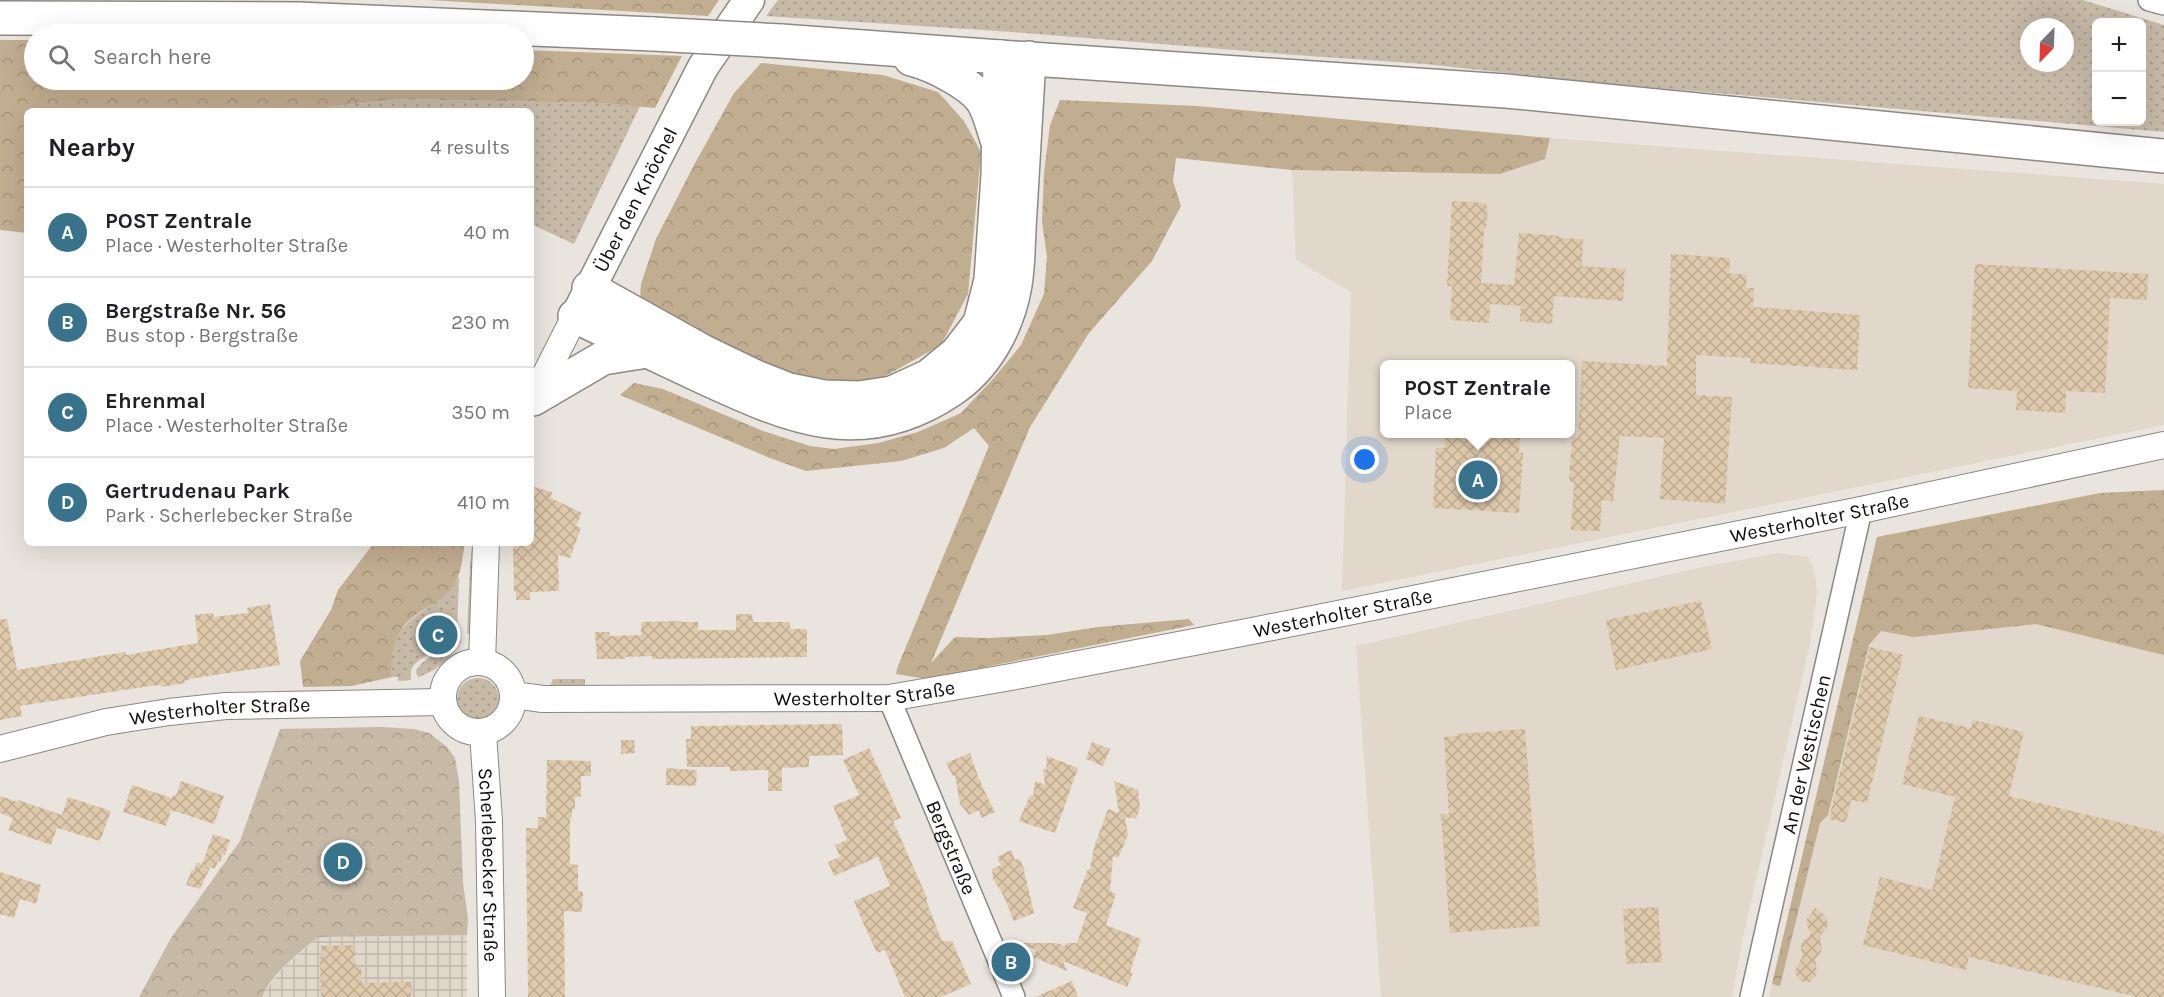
<!DOCTYPE html>
<meta charset="utf-8">
<style>
:root{--surface:#fff;--page:#f2f2f2;--text:#202124;--muted:#757577;--line:#e0e0e0;--accent:#38738b}
body{margin:0;font-family:Karla,sans-serif;background:var(--page);color:var(--text)}
.controls{position:absolute;right:18px;top:18px;display:grid;overflow:hidden;border-radius:9px;box-shadow:0 6px 24px #0002}
.controls button{width:54px;height:54px;display:grid;place-items:center;padding:0;border:0;border-bottom:2px solid var(--line);background:var(--surface);color:var(--text);font:30px sans-serif}
.compass{position:absolute;left:2020px;top:18px;width:54px;height:54px;border-radius:50%;background:var(--surface);box-shadow:0 6px 24px #0002;rotate:203deg}
.you{position:absolute;left:1365px;top:460px;width:21px;height:21px;margin:-15px;border:4px solid #fff;border-radius:50%;background:#1a73e8;box-shadow:0 0 0 9px #1a73e833}
.badge{display:grid;place-items:center;width:39px;height:39px;border-radius:50%;background:var(--accent);color:#fff;font-size:20px;font-weight:700}
.pin{position:absolute;translate:-50% -50%;border:3px solid #fff;box-shadow:0 2px 6px #0006}
.popup{position:absolute;left:1380px;top:360px;width:195px;height:78px;box-sizing:border-box;display:grid;place-content:center;border-radius:9px;background:var(--surface);filter:drop-shadow(0 2px 4px #0005);font-size:20px;white-space:nowrap;color:var(--muted)}
.popup b{font-size:22px;color:var(--text)}
.popup::after{content:'';position:absolute;left:50%;top:100%;margin-left:-12px;border:12px solid transparent;border-top-color:var(--surface)}
.list{margin:0;padding:0;list-style:none}
h2{display:flex;justify-content:space-between;align-items:center;height:78px;margin:0;padding:0 24px;font-size:26px}
h2 small{font-size:20px;font-weight:400;color:var(--muted)}
.list li{display:grid;grid-template-columns:39px 1fr auto;gap:18px;align-items:center;box-sizing:border-box;height:90px;padding:0 24px;border-top:2px solid var(--line)}
.list b{display:block;font-size:22px;white-space:nowrap}
.list p{margin:0;font-size:20px;white-space:nowrap;color:var(--muted)}
.list em{font-size:20px;font-style:normal;color:var(--muted)}
.icon{flex:none;width:33px;height:33px;fill:none;stroke:currentColor;stroke-width:2;stroke-linecap:round;stroke-linejoin:round}
.map{position:relative;flex:none;width:2164px;height:997px;overflow:hidden}
.search{position:absolute;background:var(--surface);box-shadow:0 6px 24px #0002;left:24px;top:24px;width:510px;height:66px;display:flex;align-items:center;gap:15px;box-sizing:border-box;padding:0 21px;border-radius:33px;color:var(--muted);font-size:22px}
.panel{position:absolute;background:var(--surface);box-shadow:0 6px 24px #0002;left:24px;top:108px;width:510px;height:438px;border-radius:9px}
.map>svg:first-child{display:block}
</style>
<div class="map">
<svg width="2164" height="997" viewBox="0 0 2164 997">
<defs>
<pattern id="industrial-grid" width="8" height="8" patternUnits="userSpaceOnUse" patternTransform="scale(1.5)"><rect width="8" height="8" fill="#e1d7ca"/><path d="M0 4h8M4 0v8" fill="none" stroke="#c0b7ac"/></pattern>
<pattern id="grass-dots" width="8" height="8" patternUnits="userSpaceOnUse" patternTransform="scale(1.5)"><rect width="8" height="8" fill="#c6b9a6"/><path d="M2 2h.1M6 6h.1" fill="none" stroke="#a99e8e" stroke-width="1.8" stroke-linecap="round"/></pattern>
<pattern id="forest-crowns" width="20" height="18" patternUnits="userSpaceOnUse" patternTransform="scale(1.5)"><rect width="20" height="18" fill="#c1ad90"/><path d="M2 6a3 3 0 1 1 6 0M12 15a3 3 0 1 1 6 0" fill="none" stroke="#a5947b"/></pattern>
<pattern id="park-crowns" width="20" height="18" patternUnits="userSpaceOnUse" patternTransform="scale(1.5)"><rect width="20" height="18" fill="#c6b9a6"/><path d="M2 6a3 3 0 1 1 6 0M12 15a3 3 0 1 1 6 0" fill="none" stroke="#a99e8e"/></pattern>
<pattern id="building-cross-hatch" width="8" height="8" patternUnits="userSpaceOnUse" patternTransform="scale(1.5)"><rect width="8" height="8" fill="#dec9ab"/><path d="M0 0l8 8M0 8l8-8" fill="none" stroke="#bdab92"/></pattern>
</defs>
<rect width="100%" height="100%" fill="#e9e4dd"/>
<path fill="#e1d7ca" fill-rule="evenodd" d="M1550,138L2164,184V425L1342,591L1351,292L1296,260L1292,170L1414,173L1545,159ZM1385,364H1571V434H1385Z
M2164,490V997H1769L1877,537L2100,493Z
M1778,553L1808,557L1814,569L1817,593L1810,643L1742,941L1732,997H1381L1356,646L1698,568Z"/>
<path fill="url(#industrial-grid)" d="M467,935V997H262L265,991L283,968L318,937Z"/>
<path fill="url(#grass-dots)" fill-rule="evenodd" d="M778,0H2083L2164,25V132L1601,83L1425,64L1295,55L1013,32L766,16ZM2096,22H2142V122H2096ZM2029,27H2065V63H2029Z
M401,99L601,103L640,106L574,244L531,224V111H327L328,107Z
M473,543L472,634H467L470,564Z
M459,577L457,631H443C439,636 437,643 432,649C423,662 408,661 411,680L398,681V677H392C383,615 433,617 459,577Z
M449,635L461,641C453,657 435,672 418,677L416,672C419,662 430,659 437,651C441,645 443,639 449,635Z
M457 699a21 21 0 1 1 42 0a21 21 0 1 1-42 0Z
M553,679H585V688L550,686Z"/>
<path fill="url(#forest-crowns)" d="M428,0H719L708,16Z
M0,40H34V80H524V50L682,56L655,108L601,103L401,99L328,107L327,111H27V233L0,230Z
M761,63L883,75L938,92L964,121L981,152L968,294L941,345L864,388L800,386L640,302L641,284L656,239L694,165L734,93Z
M1060,100L1197,106L1550,138L1545,159L1500,174L1292,170L1176,158L1173,181L1181,206L1152,261L1089,333L1030,427L931,663L955,637L988,638L1047,635L1098,627L1189,619L1194,625L926,679L896,674L898,666L989,446L974,428L944,448L901,461L806,471L770,458L620,395L634,383L663,389L763,431L810,446L834,449L878,443L918,432L961,413L993,379L1021,345L1044,294L1047,257L1042,222L1044,173L1050,125Z
M2164,490V655L2036,624L1913,637L1881,631L1869,645L1828,815L1820,823L1780,986L1772,984L1877,537L2100,493Z
M374,543H465C462,558 462,575 452,587C442,601 425,607 412,618C394,632 389,656 392,677L352,686L303,687L300,661L331,610L338,590Z"/>
<path fill="url(#park-crowns)" d="M381,727L414,729L429,733L447,747L455,758L459,781L463,883L468,919L467,935L318,937C298,954 272,973 262,997H139L171,938L240,841L280,729Z"/>
<path fill="url(#building-cross-hatch)" d="M1452,201L1486,203V206H1488L1486,229H1484L1481,283L1514,285L1519,233L1560,236V238L1583,239L1582,266L1625,269L1623,301L1554,296L1552,324L1520,321L1521,306L1490,304L1489,323L1450,320L1452,286H1447Z
M1671,254L1730,258L1729,273L1747,275L1746,288H1754L1753,307L1860,315L1857,370L1750,363L1751,358L1696,355V395L1732,397L1725,504L1660,499L1664,438L1620,436L1613,501L1602,500L1600,531L1571,530L1574,482L1569,481L1572,437L1578,438L1582,361L1667,366Z
M1975,264L2148,274L2147,300L2110,298L2105,393L2066,391L2065,413L2016,410L2017,391L1968,388Z
M1445,434H1520L1519,453H1523L1519,513L1433,508L1436,448H1445Z
M531,486L552,492L551,498L582,513L576,526L581,528L570,558L558,555L559,591L530,592V600H516V592H514L513,543H531Z
M1701,601L1712,649L1616,670L1606,620Z
M270,604L280,665L195,678L184,681L185,683L161,687V685L150,686L20,706L22,716L0,720V619H7L17,670L125,652L126,655L198,643L195,615L213,613L214,617L248,613L247,608Z
M736,614H752L753,622H790V629H807V657L652,659V656L625,657V659H597L595,632H609L610,636L641,635V622L681,621V622H698V630H736Z
M1870,647L1903,655L1867,803L1851,800L1846,823L1829,819Z
M1919,716L1971,728L1973,720L2024,732L2009,796L2164,833V997H2137L1969,957L1966,970L1863,945L1880,877L1932,890L1955,797L1902,784Z
M842,724L843,755L809,756V767L782,768V791H768V770L730,771V767H687L686,739H691V726Z
M1525,729L1540,926L1450,933L1441,814H1449L1444,737L1458,736L1457,734Z
M621,740H634L635,753L621,754Z
M1092,742L1110,749L1103,766L1086,759Z
M869,748L901,818L893,821L928,900H926L942,941H952L971,984L941,997H905L885,950L877,953L861,918L854,901L890,886L878,857L834,876L828,862L840,857L835,845L847,840L833,806L859,795L843,760Z
M970,753L979,779L978,778L979,780L980,779L982,786L995,812L981,818L979,810L969,815L960,804L955,775L953,776L946,763Z
M1047,756L1078,768L1055,833L1019,821L1030,795L1033,796L1035,781L1045,785L1043,769L1046,770Z
M547,760L591,761V776H581V797H575V809H572V818H570V864L578,865V891L583,892L582,912L564,911L565,997H528L526,828H538V817H546Z
M666,768L697,770L696,786L666,785Z
M181,781L224,796L214,824L171,810L166,826L123,812L132,785L172,798L173,795L176,796Z
M1114,781L1138,790L1140,808L1136,819L1125,817L1128,835L1118,858L1113,856L1110,891L1116,894L1106,925L1141,939L1130,972L1133,973L1127,987L1063,961L1067,971L1033,957L1036,950L1019,943H1057L1065,946L1066,943H1077L1087,913L1073,908L1088,869H1090L1094,847L1108,809L1119,813Z
M0,796L18,802V800L62,815L68,797L111,811L100,841L57,828L51,845L8,830L13,818L0,813Z
M213,834L230,840L225,855L223,854L220,862L218,861L215,869L202,864Z
M1011,850L1015,860L1019,858L1023,866L1034,913L1014,921L1003,895L993,879L992,869L1001,865L997,857Z
M197,862L210,868L200,889L186,885L192,869L194,870Z
M0,872L41,885L36,904L20,899L14,918L0,914Z
M1658,907L1662,962L1626,964L1623,909Z
M1815,908L1826,916L1828,926L1820,937L1822,950L1815,960L1817,970L1815,977L1810,982H1803L1797,977L1795,971L1803,955L1801,950V943L1811,934L1807,926V919Z
M354,945L356,967H361L362,983L412,982L411,997H321L320,957L322,956L321,946Z
M1072,981L1078,997H1035Z"/>
<g fill="none" stroke-linecap="round" stroke-linejoin="round">
<g stroke="#8d8882" stroke-width="24">
<g id="minor">
<path d="M2149,0L2164,4"/>
<path id="s1" d="M889,698L1014,997"/>
<path id="s2" d="M1751,997L1861,510"/>
</g>
</g>
<g stroke="#8d8882" stroke-width="28">
<g id="tertiary">
<path d="M532,401L575,316"/>
<circle cx="478" cy="697" r="35"/>
<path d="M482,662L486,543"/>
<path id="s3" d="M513,695L543,699L889,698L1011,677L1252,631L1861,510L2164,445"/>
<path id="s4" d="M483,733L489,821L492,997"/>
<path id="s5" d="M0,749L106,722L169,712L226,706L442,702"/>
</g>
</g>
<g stroke="#8d8882" stroke-width="33">
<g id="secondary">
<path id="s6" d="M579,310L703,67L749,0"/>
</g>
</g>
<g stroke="#8d8882" stroke-width="36">
<path id="primary" d="M589,288L702,351L756,377L789,390L824,397L859,398L892,393L929,376L957,353L980,323L991,280L998,175L1000,57L1506,91L2164,156
M575,316C618,337 660,357 703,377C790,417 862,450 951,390C986,367 1008,326 1015,285C1019,261 1018,236 1020,212C1023,160 1026,109 1029,58
M533,399L603,358L647,351"/>
</g>
<g stroke="#8d8882" stroke-width="36">
<path id="trunk" d="M0,18L298,19L653,34
M781,41L1000,57
M911,59C932,64 975,85 985,105C991,117 994,132 999,145"/>
</g>
<use href="#minor" stroke="#fff" stroke-width="21"/>
<use href="#tertiary" stroke="#fff" stroke-width="26"/>
<use href="#secondary" stroke="#fff" stroke-width="30"/>
<use href="#primary" stroke="#fff" stroke-width="33"/>
<use href="#trunk" stroke="#fff" stroke-width="33"/>
<g stroke="#8d8882" stroke-width="36" stroke-linecap="butt">
<path id="trunk-bridge" d="M653,34L781,41"/>
</g>
<use href="#trunk-bridge" stroke="#fff" stroke-width="33"/>
</g>
<g text-anchor="middle" stroke-width="5" stroke-linejoin="round" paint-order="stroke">
<g font-size="20" fill="#100e0c" stroke="#fff">
<text dy="7" stroke="none"><textPath href="#s6" startOffset="124">Über den Knöchel</textPath></text>
<text dy="7" stroke="none"><textPath href="#s3" startOffset="1324">Westerholter Straße</textPath></text>
<text dy="7" stroke="none"><textPath href="#s3" startOffset="838">Westerholter Straße</textPath></text>
<text dy="7" stroke="none"><textPath href="#s3" startOffset="352">Westerholter Straße</textPath></text>
<text dy="7" stroke="none"><textPath href="#s5" startOffset="224">Westerholter Straße</textPath></text>
<text dy="7" stroke="none"><textPath href="#s2" startOffset="249">An der Vestischen</textPath></text>
<text dy="7" stroke="none"><textPath href="#s1" startOffset="162">Bergstraße</textPath></text>
<text dy="7" stroke="none"><textPath href="#s4" startOffset="132">Scherlebecker Straße</textPath></text>
</g>
</g>
</svg>
<div class="controls">
<button>+</button>
<button>−</button>
</div>
<svg class="compass" viewBox="-18 -18 36 36"><path d="M0-13l5 13h-10z" fill="#e53935"/><path d="M0 13l5-13h-10z" fill="#757577"/></svg>
<div class="you"></div>
<div class="pin badge" style="left:1478px;top:480px">A</div>
<div class="popup"><b>POST Zentrale</b>Place</div>
<div class="pin badge" style="left:1011px;top:962px">B</div>
<div class="pin badge" style="left:438px;top:635px">C</div>
<div class="pin badge" style="left:343px;top:862px">D</div>
<div class="search"><svg class="icon" aria-label="search" viewBox="0 0 24 24"><circle cx="10" cy="10" r="6"/><path d="M15 15l6 6"/></svg>Search here</div>
<section class="panel">
<h2>Nearby<small>4 results</small></h2>
<ul class="list">
<li><span class="badge">A</span><div><b>POST Zentrale</b><p>Place · Westerholter Straße</p></div><em>40 m</em></li>
<li><span class="badge">B</span><div><b>Bergstraße Nr. 56</b><p>Bus stop · Bergstraße</p></div><em>230 m</em></li>
<li><span class="badge">C</span><div><b>Ehrenmal</b><p>Place · Westerholter Straße</p></div><em>350 m</em></li>
<li><span class="badge">D</span><div><b>Gertrudenau Park</b><p>Park · Scherlebecker Straße</p></div><em>410 m</em></li>
</ul>
</section>
</div>
